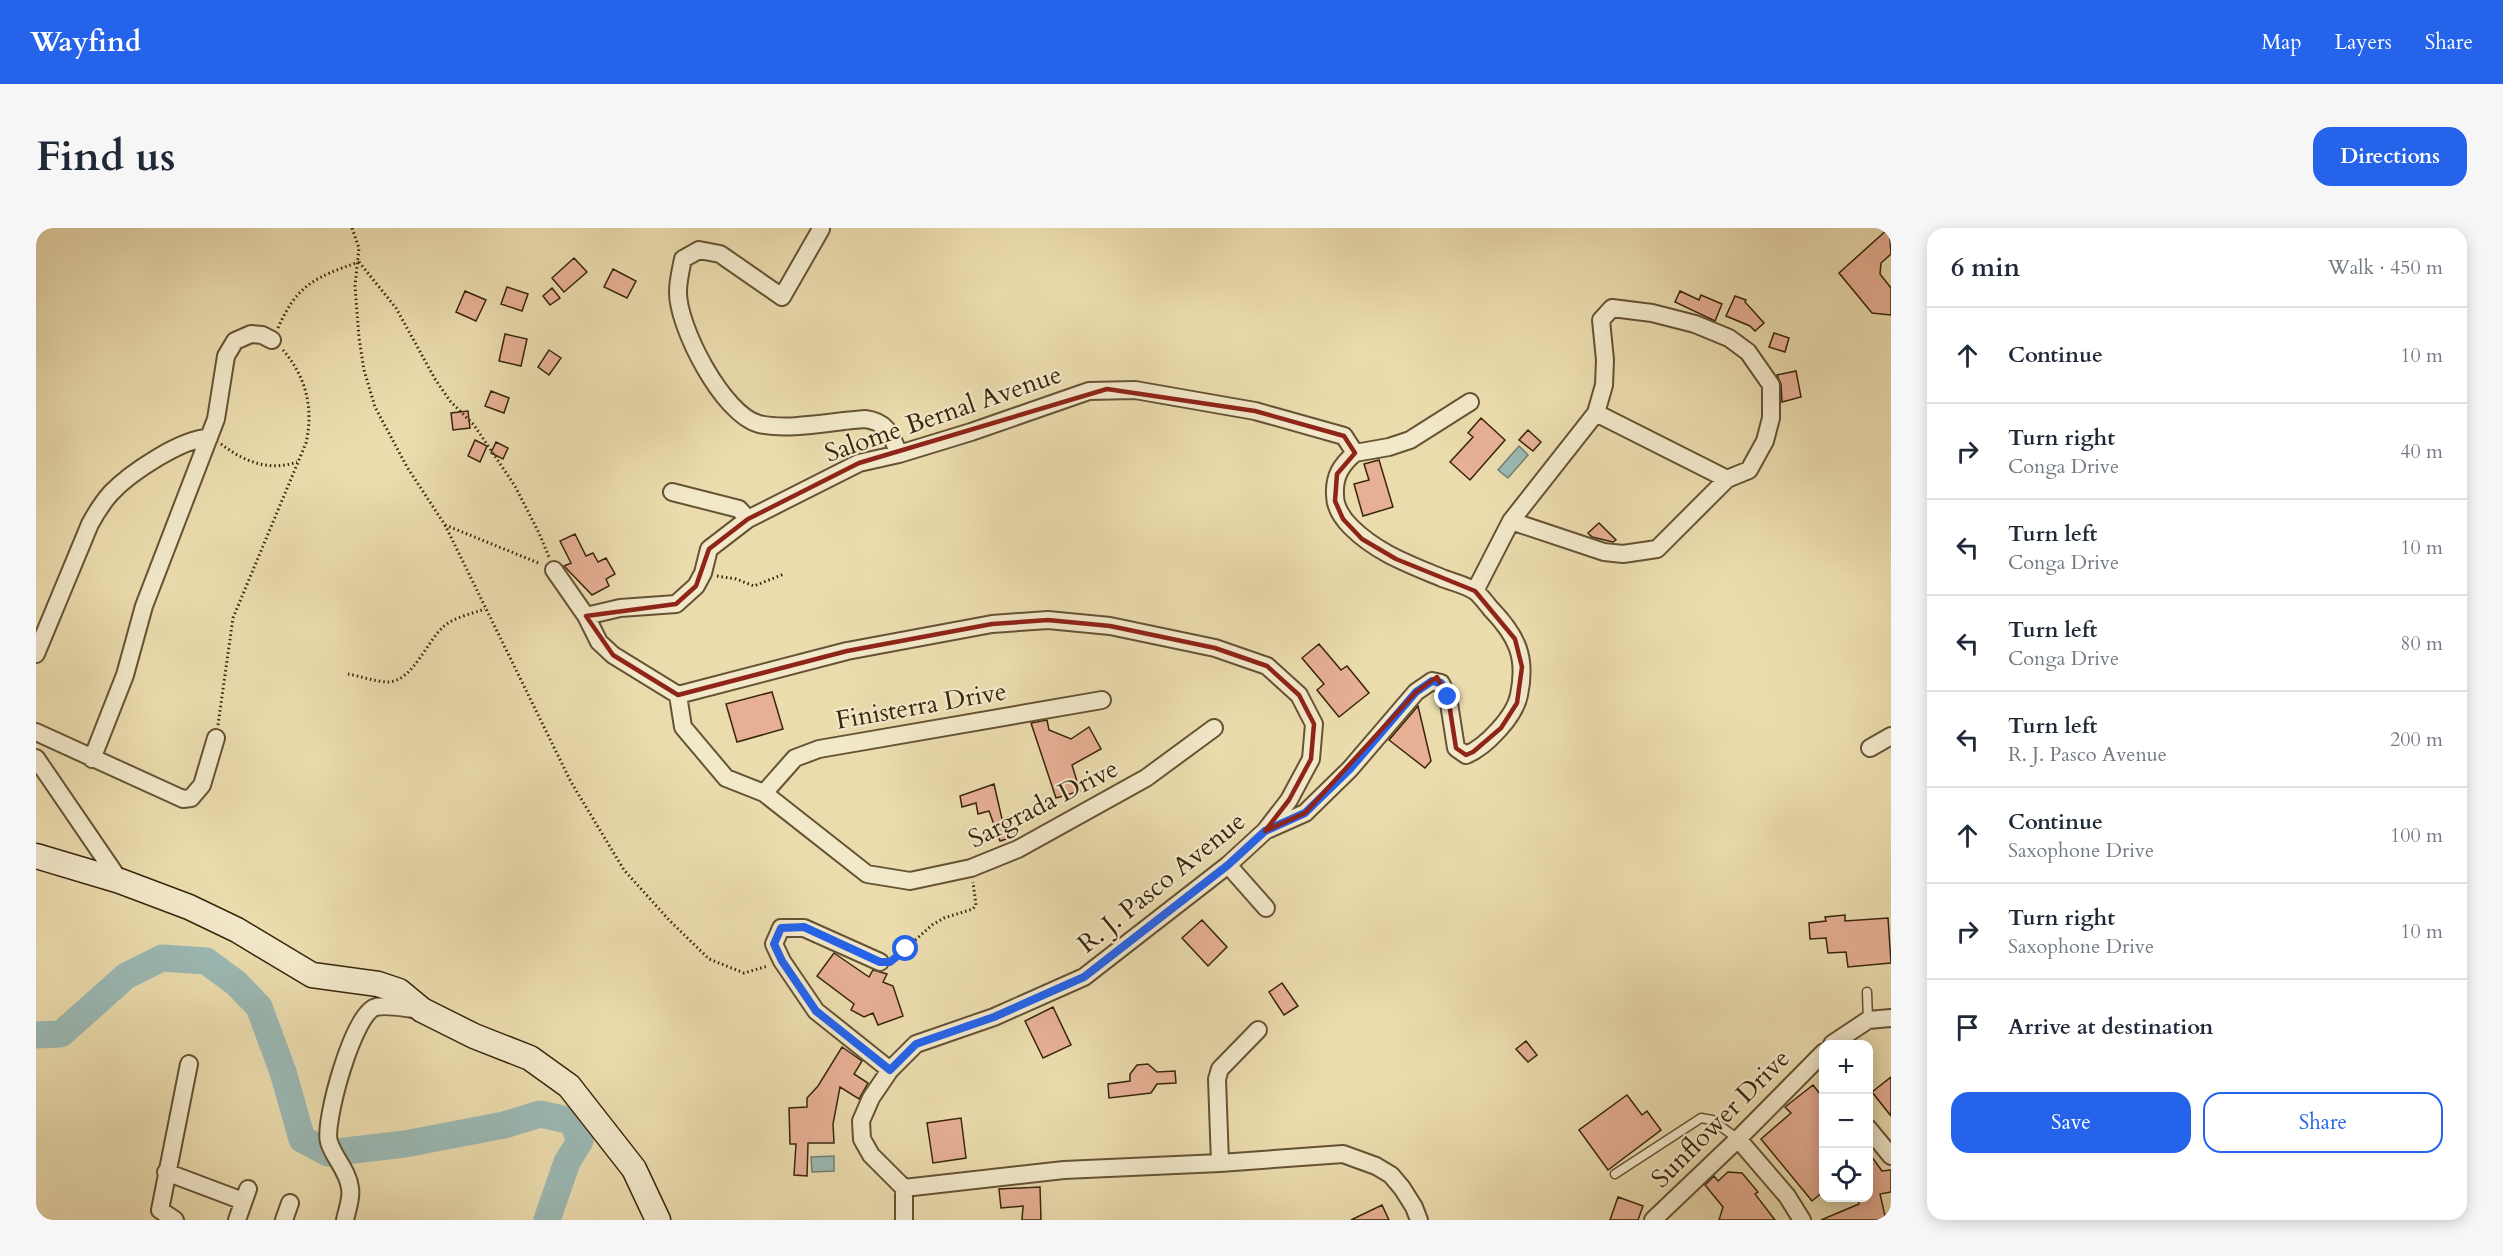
<!DOCTYPE html>
<meta charset="utf-8">
<style>
:root{--surface:#fff;--page:#f6f6f7;--text:#1f2937;--muted:#747a83;--line:#e0e1e3;--accent:#2563eb}
body{margin:0;font-family:Cardo,serif;background:var(--page);color:var(--text)}
.controls{position:absolute;right:18px;bottom:18px;display:grid;overflow:hidden;border-radius:12px;box-shadow:0 3px 15px #0003}
.controls button{width:54px;height:54px;display:grid;place-items:center;padding:0;border:0;border-bottom:2px solid var(--line);background:var(--surface);color:var(--text);font:30px sans-serif}
.stop{position:absolute;width:18px;height:18px;margin:-14px;border:4px solid #2563eb;border-radius:50%;background:#fff}
.stop.end{background:#2563eb;border-color:#fff;box-shadow:0 2px 6px #0008}
.list{margin:0;padding:0;list-style:none}
h2{display:flex;justify-content:space-between;align-items:center;height:78px;margin:0;padding:0 24px;font-size:26px}
h2 small{font-size:20px;font-weight:400;color:var(--muted)}
.list li{display:grid;grid-template-columns:39px 1fr auto;gap:18px;align-items:center;box-sizing:border-box;height:96px;padding:0 24px;border-top:2px solid var(--line)}
.list b{display:block;font-size:22px;white-space:nowrap}
.list p{margin:0;font-size:20px;white-space:nowrap;color:var(--muted)}
.list em{font-size:20px;font-style:normal;color:var(--muted)}
.actions{display:flex;gap:12px;padding:18px 24px}
.actions a{flex:1;padding:14px 0;border:2px solid var(--accent);border-radius:18px;text-align:center;font-size:21px;color:var(--accent)}
.actions .main{background:var(--accent);color:#fff}
.icon{flex:none;width:33px;height:33px;fill:none;stroke:currentColor;stroke-width:2;stroke-linecap:round;stroke-linejoin:round}
.map{position:relative;flex:none;width:1855px;height:992px;overflow:hidden;border-radius:18px}
header{display:flex;align-items:center;gap:36px;box-sizing:border-box;height:84px;padding:0 30px;background:var(--accent);color:#fff}
header strong{font-size:28px}
nav{display:flex;gap:33px;margin-inline-start:auto;font-size:21px}
.intro{display:flex;align-items:center;justify-content:space-between;box-sizing:border-box;height:144px;padding:0 36px}
h1{margin:0;font-size:42px}
.button{padding:15px 27px;border-radius:18px;background:var(--accent);color:#fff;font-size:21px;font-weight:700}
main{display:flex;gap:36px;padding:0 36px}
aside{flex:1;background:var(--surface);border-radius:18px;box-shadow:0 3px 15px #0003}
.map>svg:first-child{display:block}
</style>
<header>
<strong>Wayfind</strong>
<nav><a>Map</a><a>Layers</a><a>Share</a></nav>
</header>
<div class="intro"><h1>Find us</h1><a class="button">Directions</a></div>
<main>
<div class="map">
<svg width="1855" height="992" viewBox="0 0 1855 992">
<rect width="100%" height="100%" fill="#ebdcae"/>
<filter id="stains"><feTurbulence type="fractalNoise" baseFrequency=".00333" numOctaves="4"/><feColorMatrix values="0 0 0 0 .2 0 0 0 0 .09 0 0 0 0 .02 0 0 0 .5 -.17"/></filter>
<radialGradient id="worn" r=".72"><stop offset=".6" stop-color="#630" stop-opacity="0"/><stop offset="1" stop-color="#630" stop-opacity=".3"/></radialGradient>
<path fill="#9bb9b4" stroke="#737e70" stroke-width="1.5" d="M1483,218L1492,227L1472,250L1462,242Z
M798,928V943L776,944L775,929Z"/>
<g fill="none" stroke-linecap="round" stroke-linejoin="round">
<path stroke="#9bb9b4" stroke-width="27" d="M0,807L25,806L90,748L126,730L170,733L200,755L223,779L247,844L266,911L292,925L369,916L468,897L504,886L536,893L544,913L531,934L511,992"/>
</g>
<path fill="#e7b095" stroke="#38250b" stroke-width="1.5" d="M1853,0L1855,26L1845,35L1844,46L1855,60V87L1836,85L1803,45Z
M538,30L551,44L528,64L516,50Z
M577,41L600,53L591,70L568,59Z
M471,59L492,66L486,83L465,76Z
M516,60L524,70L514,77L507,68Z
M429,63L450,72L440,93L420,84Z
M1644,63L1663,72L1665,67L1686,76L1679,93L1639,74Z
M1699,68L1710,72L1709,74L1728,95L1719,103L1714,98L1690,88Z
M1738,105L1753,110L1749,124L1733,119Z
M469,106L491,111L485,138L463,133Z
M513,122L525,130L513,147L502,139Z
M1760,143L1765,169L1746,174L1745,156L1741,147Z
M455,163L473,170L468,185L449,178Z
M432,183L434,200L417,202L415,185Z
M1445,190L1469,212L1434,252L1414,234L1437,209L1432,205Z
M1492,202L1505,214L1497,223L1483,212Z
M439,212L451,218L444,234L432,228Z
M460,214L472,220L467,231L455,225Z
M1343,232L1357,279L1327,288L1318,256L1333,252L1328,236Z
M1563,295L1580,312L1577,314L1556,309L1552,305Z
M539,306L550,328L557,325L562,334L570,330L579,346L570,351L573,358L556,367L528,338L535,335L524,313Z
M1283,416L1305,442L1311,438L1333,465L1303,489L1281,462L1288,456L1266,430Z
M736,464L747,501L701,514L690,476Z
M1382,478L1395,533L1389,540L1353,512Z
M1011,492L1013,502L1035,511L1053,499L1065,521L1036,537L1044,563L1020,570L995,495Z
M958,556L966,591L973,589L980,608L964,613L953,583L942,586L940,575L926,579L924,568Z
M1809,687V693L1852,690L1855,735L1812,739L1810,724L1792,725L1790,710L1774,711L1773,695L1790,693L1789,689Z
M1166,692L1191,719L1172,738L1146,710Z
M798,725L833,749L837,742L851,746L847,754L857,758L867,788L842,797L837,785L828,789L815,782L818,776L781,748Z
M1246,755L1262,778L1248,787L1233,764Z
M1017,779L1035,817L1007,830L989,793Z
M1490,813L1501,827L1492,834L1480,821Z
M806,819L826,833L818,846L832,855L823,871L804,859L797,896L798,915H772L771,948L758,947L760,916H754L753,880L771,879V870L782,858Z
M1112,836L1121,844L1139,843L1140,855L1121,856L1115,865L1073,870L1072,856L1094,853V846L1101,837Z
M1855,849V888L1836,864Z
M1777,857L1788,871V963L1776,973L1725,911L1755,885L1749,879Z
M1591,867L1606,887L1611,883L1625,902L1572,942L1543,902Z
M925,890L930,930L897,935L891,895Z
M1833,925L1846,943L1855,942V964L1844,966L1850,992H1785L1823,976L1821,969H1833Z
M1692,944L1706,945L1722,964L1719,966L1739,992H1683L1687,979L1669,957L1678,948L1682,953Z
M1004,959L1005,992H986L987,978L965,980L963,961Z
M1582,969L1607,978L1602,992H1574Z
M1346,977L1353,992H1315Z"/>
<g fill="none" stroke-linecap="round" stroke-linejoin="round">
<g stroke="#655334" stroke-width="11">
<path id="lane" d="M1831,764L1832,792
M1579,946L1665,890L1676,892L1702,911"/>
</g>
<g stroke="#655334" stroke-width="20">
<path id="street" d="M785,1L746,69L684,26L663,22L647,31C645,41 642,53 642,63C641,98 687,187 723,196C754,203 797,193 829,191C852,194 855,207 863,226
M1560,185L1691,251
M1319,225L1353,219L1374,212L1434,174
M636,264L703,281L712,291
M518,342L550,388L563,414L577,427L642,467
M1439,363L1475,293L1560,185L1568,157L1569,132L1565,92L1576,80L1616,85L1659,96L1693,110L1712,124L1735,157V190L1729,213L1713,242L1691,251L1621,321L1587,326L1568,324L1475,293
M550,388L584,380L640,376L660,358L667,345L673,321L712,291L823,235L863,226L935,204L1053,163L1099,162L1219,183L1308,208L1319,225
M0,426L54,296C60,285 67,274 75,265C94,245 146,210 173,210
M642,467L811,423L956,396L1012,392L1074,398L1179,420L1231,438L1263,467L1278,496L1275,531L1253,572L1229,603L1192,637L1048,749L958,789L880,816L854,842L835,870L825,893L826,911L835,927L868,960
M642,467L647,499L690,550L728,565L831,646L874,653L935,640L982,621L1110,550L1178,500
M0,504L147,571L155,570L166,557L180,510
M1834,520L1855,508
M0,530L84,653
M56,531L89,447L108,378L180,191L190,128L199,113L215,106L226,107L236,112
M728,565L759,530L783,521L1066,472
M1233,601L1269,585L1314,541L1380,464L1396,453L1405,455L1412,469L1420,520L1430,527C1450,519 1479,488 1483,467C1491,429 1481,408 1455,381C1450,375 1445,368 1440,364C1431,357 1416,354 1406,350C1373,336 1341,325 1315,299C1306,290 1299,280 1299,267C1298,248 1305,237 1319,225
M1192,637L1230,680
M844,734L768,700H745L738,716L746,733L780,783L854,842
M1796,816L1832,792L1855,790
M1832,900L1855,928
M1702,911L1751,968L1766,992
M1184,935L1181,851L1184,841L1222,802
M130,944L207,973
M868,960L1028,942L1184,935L1307,926L1340,938L1355,947L1366,960L1378,979L1383,992
M868,960V992
M139,992L124,982L153,836
M201,992L212,961
M248,992L254,975
M309,992C311,982 316,970 314,960C312,943 298,930 293,914C287,895 318,783 340,779C351,776 374,781 386,782
M1617,992L1702,911L1788,824"/>
</g>
<g stroke="#38250b" stroke-width="27">
<path id="secondary" d="M0,628L84,653L153,679L201,702L276,747L342,756L363,763L386,782L438,808L494,830L533,858L598,941L622,992"/>
</g>
<path stroke="#38250b" stroke-width="3" stroke-dasharray="1.5 3" stroke-linecap="butt" d="M316,0L323,20L319,58L323,110L328,142L339,179L371,239L409,297L535,554L588,642L633,692L673,731L708,745L732,738
M323,34L360,80L399,151L414,173L438,197L479,258L503,305L513,329
M242,100C261,56 280,49 323,34
M185,216C207,233 233,244 261,234
M409,297L505,336
M681,348L700,351L718,358L748,346
M312,446C324,448 340,454 353,454C377,452 390,415 407,399C418,389 435,386 449,381
M182,497L197,390L270,215C278,180 270,149 247,122
M859,730L896,697L908,690L937,681L940,677L937,654"/>
<use href="#lane" stroke="#f2e8ca" stroke-width="8"/>
<use href="#street" stroke="#f2e8ca" stroke-width="16"/>
<use href="#secondary" stroke="#f2e8ca" stroke-width="24"/>
</g>
<g fill="none" stroke-linecap="round" stroke-linejoin="round">
<path stroke="#2563eb" stroke-width="8" d="M870,721L854,734H844L768,699L745,700L738,716L746,733L780,783L854,842L880,816L958,789L1048,749L1192,637L1229,603L1269,585L1314,541L1380,464L1396,453L1405,455L1412,469"/>
</g>
<path fill="none" stroke="#8f2418" stroke-width="4.5" stroke-linejoin="round" d="M1071,161L1219,183L1308,208L1319,225L1301,246L1299,273L1307,291L1326,311L1360,331L1439,363L1479,411L1486,439L1481,475L1465,500L1437,524L1430,527L1420,520L1412,469L1401,449L1380,464L1269,585L1229,603L1253,572L1275,531L1278,496L1263,467L1231,438L1179,420L1074,398L1012,392L956,396L811,423L642,467L577,427L550,388L640,376L660,358L673,321L712,291L823,235Z"/>
<g text-anchor="middle" stroke-width="4.5" stroke-linejoin="round" paint-order="stroke">
<g font-size="26" fill="#38250b" stroke="#f2e8ca">
<text transform="translate(907 185) rotate(-19)" y="9">Salome Bernal Avenue</text>
<text transform="translate(885 477) rotate(-10)" y="9">Finisterra Drive</text>
<text transform="translate(1007 575) rotate(-27)" y="9">Sargrada Drive</text>
<text transform="translate(1125 654) rotate(-39)" y="9">R. J. Pasco Avenue</text>
<text transform="translate(1684 890) rotate(-45)" y="9">Sunflower Drive</text>
</g>
</g>
<rect width="100%" height="100%" filter="url(#stains)"/>
<rect width="100%" height="100%" fill="url(#worn)"/>
</svg>
<div class="controls">
<button>+</button>
<button>−</button>
<button><svg class="icon" aria-label="locate" viewBox="0 0 24 24"><circle cx="12" cy="12" r="6"/><path d="M12 2v4M12 18v4M2 12h4M18 12h4"/></svg></button>
</div>
<div class="stop" style="left:870px;top:721px"></div>
<div class="stop end" style="left:1412px;top:469px"></div>
</div>
<aside>
<h2>6 min<small>Walk · 450 m</small></h2>
<ul class="list">
<li><svg class="icon" aria-label="ahead" viewBox="0 0 24 24"><path d="M12 20V5M6 11l6-6 6 6"/></svg><div><b>Continue</b></div><em>10 m</em></li>
<li><svg class="icon" aria-label="right" viewBox="0 0 24 24"><path d="M7 20v-9h11M14 6l5 5-5 5"/></svg><div><b>Turn right</b><p>Conga Drive</p></div><em>40 m</em></li>
<li><svg class="icon" aria-label="left" viewBox="0 0 24 24"><path d="M17 20v-9H6M10 6l-5 5 5 5"/></svg><div><b>Turn left</b><p>Conga Drive</p></div><em>10 m</em></li>
<li><svg class="icon" aria-label="left" viewBox="0 0 24 24"><path d="M17 20v-9H6M10 6l-5 5 5 5"/></svg><div><b>Turn left</b><p>Conga Drive</p></div><em>80 m</em></li>
<li><svg class="icon" aria-label="left" viewBox="0 0 24 24"><path d="M17 20v-9H6M10 6l-5 5 5 5"/></svg><div><b>Turn left</b><p>R. J. Pasco Avenue</p></div><em>200 m</em></li>
<li><svg class="icon" aria-label="ahead" viewBox="0 0 24 24"><path d="M12 20V5M6 11l6-6 6 6"/></svg><div><b>Continue</b><p>Saxophone Drive</p></div><em>100 m</em></li>
<li><svg class="icon" aria-label="right" viewBox="0 0 24 24"><path d="M7 20v-9h11M14 6l5 5-5 5"/></svg><div><b>Turn right</b><p>Saxophone Drive</p></div><em>10 m</em></li>
<li><svg class="icon" aria-label="arrive" viewBox="0 0 24 24"><path d="M6 21V4h12l-3 4 3 4H6"/></svg><div><b>Arrive at destination</b></div></li>
</ul>
<div class="actions"><a class="main">Save</a><a>Share</a></div>
</aside>
</main>
